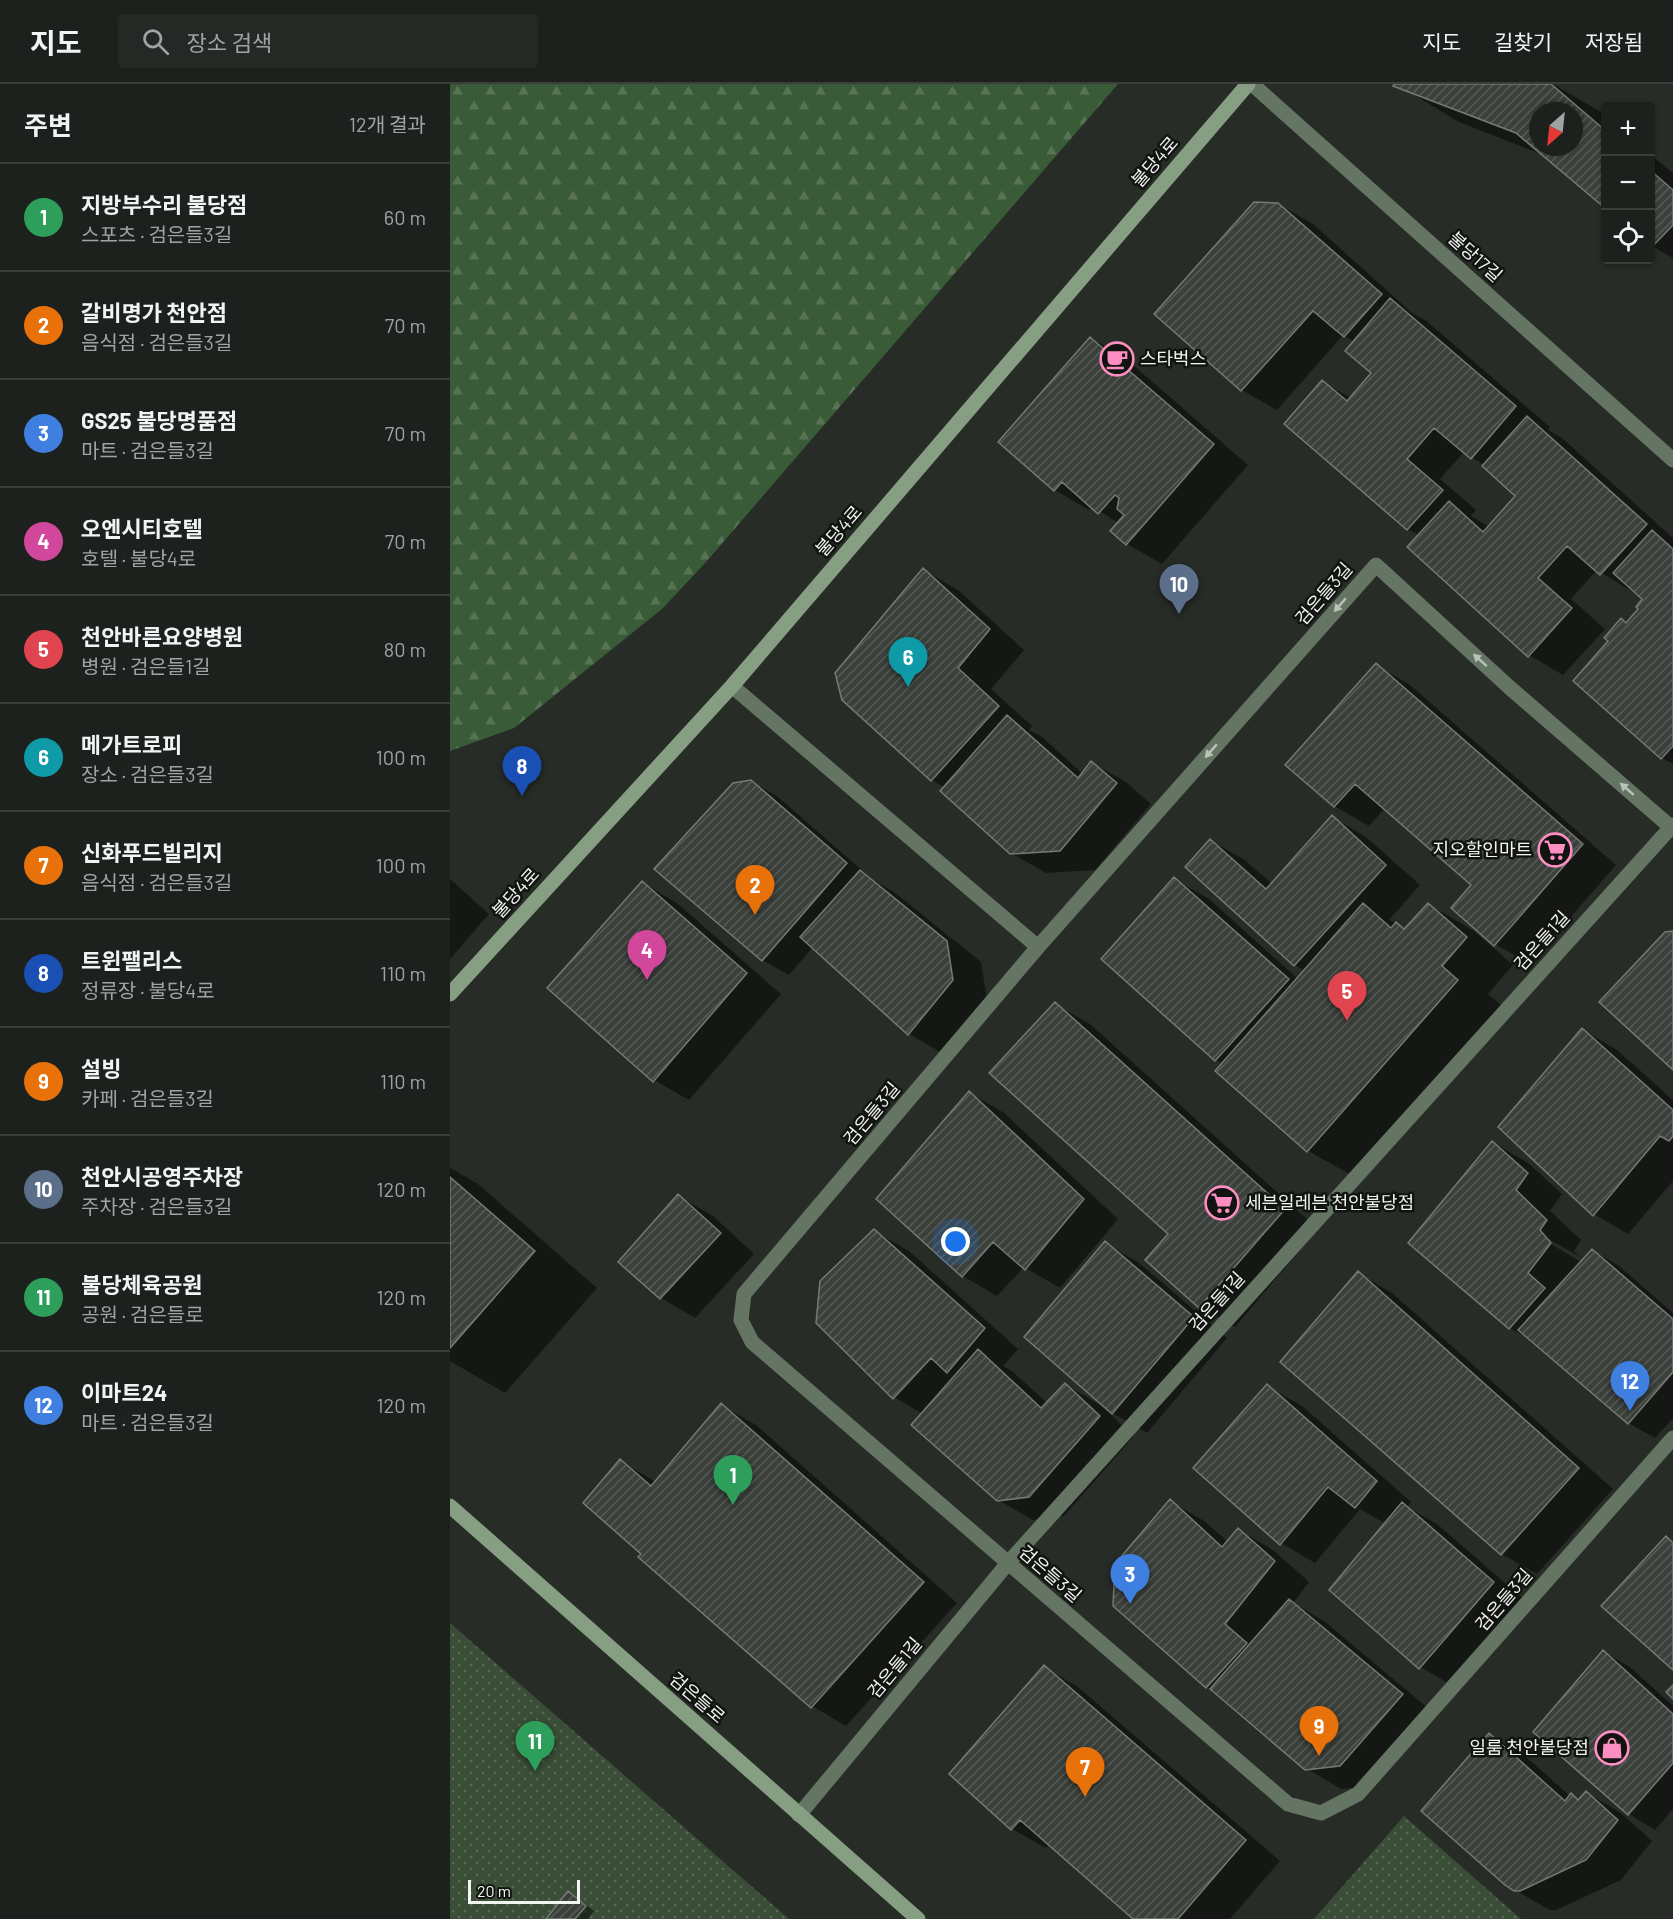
<!DOCTYPE html>
<html lang="ko">
<meta charset="utf-8">
<style>
:root{--surface:#1d211d;--page:#252926;--text:#f1f3f6;--muted:#a0a3a4;--line:#3b3e3b;--accent:#8bbbb9}
body{margin:0;font-family:Barlow,"Noto Sans KR",sans-serif;background:var(--page);color:var(--text)}
.controls{position:absolute;right:18px;top:18px;display:grid;overflow:hidden;border-radius:6px;box-shadow:0 2px 4px #0004}
.controls button{width:54px;height:54px;display:grid;place-items:center;padding:0;border:0;border-bottom:2px solid var(--line);background:var(--surface);color:var(--text);font:30px sans-serif}
.compass{position:absolute;left:1079px;top:18px;width:54px;height:54px;border-radius:50%;background:var(--surface);box-shadow:0 2px 4px #0004;rotate:207deg}
.scale{position:absolute;left:18px;bottom:15px;width:112px;box-sizing:border-box;padding-left:6px;border:3px solid #f1f4f1;border-top:0;font-size:16px;line-height:21px;white-space:nowrap;color:#f1f4f1;-webkit-text-stroke:4px #121411;paint-order:stroke}
.you{position:absolute;left:506px;top:1158px;width:21px;height:21px;margin:-15px;border:4px solid #fff;border-radius:50%;background:#1a73e8;box-shadow:0 0 0 9px #1a73e833}
.badge{display:grid;place-items:center;width:39px;height:39px;border-radius:50%;background:var(--accent);color:#fff;font-size:20px;font-weight:700}
.pin{position:absolute;translate:-50% -50px;filter:drop-shadow(0 2px 3px #0008)}
.pin::after{content:'';position:absolute;top:32px;width:21px;height:18px;background:inherit;clip-path:polygon(0 0,100% 0,50% 100%)}
.list{margin:0;padding:0;list-style:none}
h2{display:flex;justify-content:space-between;align-items:center;height:78px;margin:0;padding:0 24px;font-size:26px}
h2 small{font-size:20px;font-weight:400;color:var(--muted)}
.list li{display:grid;grid-template-columns:39px 1fr auto;gap:18px;align-items:center;box-sizing:border-box;height:108px;padding:0 24px;border-top:2px solid var(--line)}
.list b{display:block;font-size:22px;white-space:nowrap}
.list p{margin:0;font-size:20px;white-space:nowrap;color:var(--muted)}
.list em{font-size:20px;font-style:normal;color:var(--muted)}
.icon{flex:none;width:33px;height:33px;fill:none;stroke:currentColor;stroke-width:2;stroke-linecap:round;stroke-linejoin:round}
.map{position:relative;flex:none;width:1223px;height:1835px;overflow:hidden}
header{display:flex;align-items:center;gap:36px;box-sizing:border-box;height:84px;padding:0 30px;background:var(--surface);border-bottom:2px solid var(--line)}
header strong{font-size:28px}
nav{display:flex;gap:33px;margin-inline-start:auto;font-size:21px}
.search{width:420px;height:54px;background:var(--page);display:flex;align-items:center;gap:15px;box-sizing:border-box;padding:0 21px;border-radius:6px;color:var(--muted);font-size:22px}
main{display:flex}
aside{flex:1;background:var(--surface)}
.map>svg:first-child{display:block}
</style>
<header>
<strong>지도</strong>
<div class="search"><svg class="icon" aria-label="search" viewBox="0 0 24 24"><circle cx="10" cy="10" r="6"/><path d="M15 15l6 6"/></svg>장소 검색</div>
<nav><a>지도</a><a>길찾기</a><a>저장됨</a></nav>
</header>
<main>
<aside>
<h2>주변<small>12개 결과</small></h2>
<ul class="list">
<li><span class="badge" style="background:#2e9e5b">1</span><div><b>지방부수리 불당점</b><p>스포츠 · 검은들3길</p></div><em>60 m</em></li>
<li><span class="badge" style="background:#e8710a">2</span><div><b>갈비명가 천안점</b><p>음식점 · 검은들3길</p></div><em>70 m</em></li>
<li><span class="badge" style="background:#3f7fe0">3</span><div><b>GS25 불당명품점</b><p>마트 · 검은들3길</p></div><em>70 m</em></li>
<li><span class="badge" style="background:#d1479c">4</span><div><b>오엔시티호텔</b><p>호텔 · 불당4로</p></div><em>70 m</em></li>
<li><span class="badge" style="background:#e0444e">5</span><div><b>천안바른요양병원</b><p>병원 · 검은들1길</p></div><em>80 m</em></li>
<li><span class="badge" style="background:#0f9aa8">6</span><div><b>메가트로피</b><p>장소 · 검은들3길</p></div><em>100 m</em></li>
<li><span class="badge" style="background:#e8710a">7</span><div><b>신화푸드빌리지</b><p>음식점 · 검은들3길</p></div><em>100 m</em></li>
<li><span class="badge" style="background:#1a4fb4">8</span><div><b>트윈팰리스</b><p>정류장 · 불당4로</p></div><em>110 m</em></li>
<li><span class="badge" style="background:#e8710a">9</span><div><b>설빙</b><p>카페 · 검은들3길</p></div><em>110 m</em></li>
<li><span class="badge" style="background:#5c6f8a">10</span><div><b>천안시공영주차장</b><p>주차장 · 검은들3길</p></div><em>120 m</em></li>
<li><span class="badge" style="background:#2e9e5b">11</span><div><b>불당체육공원</b><p>공원 · 검은들로</p></div><em>120 m</em></li>
<li><span class="badge" style="background:#3f7fe0">12</span><div><b>이마트24</b><p>마트 · 검은들3길</p></div><em>120 m</em></li>
</ul>
</aside>
<div class="map">
<svg width="1223" height="1835" viewBox="0 0 1223 1835">
<defs>
<pattern id="forest-firs" width="22" height="20" patternUnits="userSpaceOnUse" patternTransform="scale(1.5)"><rect width="22" height="20" fill="#3a5b37"/><path d="M5 1l3.5 6h-7zM16 11l3.5 6h-7z" fill="#577354"/></pattern>
<pattern id="park-dots" width="8" height="8" patternUnits="userSpaceOnUse" patternTransform="scale(1.5)"><rect width="8" height="8" fill="#3a4e37"/><path d="M2 2h.1M6 6h.1" fill="none" stroke="#576854" stroke-width="1.8" stroke-linecap="round"/></pattern>
<pattern id="building-hatch" width="6" height="6" patternUnits="userSpaceOnUse" patternTransform="scale(1.5)"><rect width="6" height="6" fill="#3b403b"/><path d="M-1 1l2-2M0 6l6-6M5 7l2-2" fill="none" stroke="#585c58"/></pattern>
</defs>
<rect width="100%" height="100%" fill="#272c27"/>
<path fill="url(#forest-firs)" d="M0,0H668L256,478L212,525L64,644L0,667Z"/>
<path fill="url(#park-dots)" d="M0,1539L339,1835H0Z
M954,1732L1071,1835H864Z"/>
<path fill="#0007" fill-rule="evenodd" d="M946,0H1103L1156,31V123L1093,71L1009,38ZM1088,27H1124V63H1088Z
M1200,70L1223,89V174L1200,161Z
M828,120L863,140L962,229L975,236L1100,343L1098,346L1112,354L1223,454V680L1212,674L1160,557L1172,536L1177,539L1190,525L1194,515L1187,509L1186,510L1147,486L1121,515L1155,545L1113,591L1079,571L969,451L958,445L836,340L872,298L901,314L923,289L905,258L893,251L827,326L792,306L706,230ZM1014,368L1034,381L1067,411L1039,443L1021,432L1026,426L990,395Z
M641,254L675,274L798,381L712,480L677,460L662,447L668,439L642,422L639,426L605,406L550,358Z
M473,486L508,506L574,566L541,605L582,642L579,646L591,652L633,690L642,679L676,698L701,720L645,786L596,789L561,769L495,704L482,696L393,616Z
M926,581L960,601L1166,781L1080,880L1045,860L1023,801L935,724L919,742L884,722Z
M301,697L328,713L423,796L444,808L531,878L537,916L494,970L459,950L363,863L339,891L312,876Z
M882,733L916,753L970,801L939,836L956,845L978,820L1024,847L1063,881L1038,910L1054,924L905,1093L858,1067L773,980L766,976L653,875L724,795L759,815L848,895L855,887L845,881L761,757L795,776L822,800Z
M0,795L39,830L0,875Z
M193,799L227,819L331,910L239,1016L204,996L99,904Z
M605,920L640,940L868,1145L785,1243L750,1223L697,1176L720,1149Z
M1133,946L1167,966L1223,1016V1097L1178,1150L1144,1130Z
M520,1009L554,1029L668,1135L610,1204L574,1183L547,1212L513,1192Z
M1042,1058L1077,1078L1112,1110L1100,1127L1131,1156L1124,1167L1130,1173L1095,1153L1094,1156L1133,1179L1142,1166L1169,1182L1223,1229V1334L1205,1354L1178,1339L1081,1256L1060,1244Z
M0,1084L28,1100L147,1204L55,1309L0,1277Z
M228,1112L263,1132L304,1170L245,1234L211,1214Z
M424,1147L459,1167L568,1265L553,1282L562,1287L597,1319L616,1301L652,1322L653,1321L655,1159L689,1179L777,1254L697,1349L657,1326L683,1353L614,1432L583,1436L548,1416L473,1330L444,1313Z
M908,1189L942,1209L1163,1405L1087,1490L1052,1470L832,1278Z
M817,1302L852,1322L961,1418L957,1423L987,1440L1077,1518L1005,1603L970,1583L936,1440L910,1425L865,1479L831,1459Z
M271,1321L306,1341L507,1519L396,1642L362,1622L193,1470L170,1377L206,1398Z
M720,1417L754,1437L778,1458L789,1446L823,1466L859,1498L843,1519L874,1537L986,1631L925,1701L891,1705L856,1684L767,1609L757,1603L665,1522Z
M1154,1568L1180,1583L1223,1622V1725L1205,1746L1179,1730Z
M594,1583L628,1603L830,1777L780,1835H685L600,1760L596,1764L562,1745Z
M1039,1651L1074,1671L1120,1712L1121,1711L1130,1716L1137,1709L1171,1729L1202,1757L1171,1796L1106,1826H1100L1065,1806Z
M127,1814L144,1827L138,1835H98Z"/>
<path fill="url(#building-hatch)" stroke="#757a74" stroke-width="1.5" fill-rule="evenodd" d="M944,0H1101L1156,47V125L1066,49L943,2ZM1088,27H1124V63H1088Z
M1200,86L1223,106V141L1201,164Z
M804,118L828,119L932,210L894,253L863,227L791,307L704,230Z
M940,214L1066,322L1021,375L984,344L957,375L993,406L957,446L834,340L872,296L897,317L921,289L895,267Z
M640,253L764,360L676,461L660,447L674,431L667,425L669,414L665,411L648,430L612,398L604,407L548,358Z
M1077,332L1197,440L1150,491L1117,462L1088,494L1122,524L1078,573L957,463L999,417L1033,448L1065,412L1032,382Z
M1202,446L1223,465V662L1211,675L1123,597L1158,557L1154,554L1171,534L1176,539L1188,525L1186,523L1192,515L1163,489Z
M473,484L540,545L508,584L549,622L481,697L392,616L385,589Z
M926,579L1133,760L1044,862L1001,824L1021,801L905,700L884,723L835,681Z
M557,631L628,694L641,677L667,699L610,767L560,770L490,707Z
M301,696L397,779L312,877L204,785L283,699Z
M882,731L936,781L844,882L735,783L760,755L816,805Z
M410,786L497,857L503,896L458,951L350,853Z
M724,793L839,895L765,977L651,875Z
M192,797L297,889L203,998L97,904Z
M913,819L941,844L946,838L954,845L978,819L1017,853L992,882L1008,896L857,1068L765,987Z
M1223,847V986L1149,918L1215,848Z
M605,918L835,1125L749,1224L695,1176L718,1150L539,989Z
M1132,944L1223,1026V1052L1219,1057L1210,1052L1143,1132L1048,1043Z
M519,1007L634,1115L575,1186L543,1158L512,1193L426,1115Z
M1042,1057L1078,1089L1066,1106L1097,1136L1090,1146L1101,1159L1078,1189L1095,1204L1059,1245L958,1159Z
M0,1093L85,1167L0,1264Z
M228,1110L271,1149L210,1215L168,1178Z
M424,1145L535,1244L497,1289L481,1274L443,1315L366,1239L370,1197Z
M655,1157L744,1233L662,1330L574,1253Z
M1142,1165L1223,1235V1288L1178,1340L1068,1246Z
M908,1187L1129,1384L1051,1471L830,1278Z
M528,1265L591,1324L615,1299L650,1332L579,1413L547,1417L461,1341Z
M817,1300L927,1397L905,1424L878,1403L830,1461L743,1384Z
M271,1319L474,1498L361,1624L188,1473L191,1470L133,1419L170,1375L201,1402Z
M720,1415L772,1463L788,1444L825,1477L775,1540L797,1559L756,1604L663,1522L665,1480Z
M952,1418L1044,1498L969,1585L879,1506Z
M1216,1452L1223,1459V1586L1151,1522Z
M839,1515L953,1610L890,1682L855,1686L760,1605Z
M1153,1566L1223,1630V1679L1178,1731L1083,1648Z
M594,1581L796,1756L728,1835H683L570,1736L561,1746L499,1690Z
M1223,1601V1615L1216,1608Z
M1039,1649L1115,1717L1121,1709L1128,1716L1136,1707L1168,1736L1136,1776L1070,1807H1064L1055,1801L971,1727Z
M118,1807L136,1822L125,1835H96Z"/>
<g fill="none" stroke-linecap="round" stroke-linejoin="round">
<path stroke="#657564" stroke-width="15" d="M802,0L1223,376
M282,602L588,863
M1223,745L1059,603L926,481L588,863L294,1210L291,1236L302,1258L838,1720L871,1729L908,1710L1223,1354
M349,1731L558,1479L1223,741"/>
<path stroke="#869f83" stroke-width="15" d="M0,910L282,602L798,0
M0,1422L468,1835"/>
</g>
<defs><path id="oneway-solid" d="M-6-.8H1V-3.2L6.5 0L1 3.2V.8H-6Z" transform="scale(1.5)"/></defs>
<g fill="#b9c1b9">
<use href="#oneway-solid" transform="translate(890 521) rotate(131)"/>
<use href="#oneway-solid" transform="translate(1030 576) rotate(-138)"/>
<use href="#oneway-solid" transform="translate(761 667) rotate(131)"/>
<use href="#oneway-solid" transform="translate(1177 705) rotate(-139)"/>
</g>
<defs>
<g id="cafe-ring" transform="scale(1.725)"><circle r="9.5" fill="#121411" stroke="#fd8ec1" stroke-width="1.5"/><path d="M-5.5-4.5H6V0H3Q3 3.5 0 3.5H-2.5Q-5.5 3.5-5.5 0ZM3-3.2v2h1.7v-2ZM-6 4.5H4V6H-6Z" fill="#fd8ec1"/></g>
<g id="supermarket-ring" transform="scale(1.725)"><circle r="9.5" fill="#121411" stroke="#fd8ec1" stroke-width="1.5"/><path d="M-6-5.5h2.5l.6 2H6L4.5 2H-2.5L-4.4-4H-6ZM-1.5 3.2a1.3 1.3 0 1 0 .1 0ZM3 3.2a1.3 1.3 0 1 0 .1 0Z" fill="#fd8ec1"/></g>
<g id="shop-ring" transform="scale(1.725)"><circle r="9.5" fill="#121411" stroke="#fd8ec1" stroke-width="1.5"/><path d="M-5-2.5h2.3a2.7 3.5 0 0 1 5.4 0H5L5.5 6h-11ZM-1.5-2.5h3a1.5 2.3 0 0 0-3 0Z" fill="#fd8ec1"/></g>
</defs>
<g fill-rule="evenodd">
<use href="#cafe-ring" x="667" y="275"/>
<use href="#supermarket-ring" x="1105" y="766"/>
<use href="#supermarket-ring" x="772" y="1119"/>
<use href="#shop-ring" x="1162" y="1664"/>
</g>
<g text-anchor="middle" stroke-width="5" stroke-linejoin="round" paint-order="stroke">
<g font-size="18" fill="#f1f4f1" stroke="#121411">
<text transform="translate(705 78) rotate(-49)" y="6">불당4로</text>
<text transform="translate(1025 173) rotate(42)" y="6">불당17길</text>
<text transform="translate(389 447) rotate(-49)" y="6">불당4로</text>
<text transform="translate(874 510) rotate(-49)" y="6">검은들3길</text>
<text transform="translate(66 809) rotate(-48)" y="6">불당4로</text>
<text transform="translate(1092 857) rotate(-48)" y="6">검은들1길</text>
<text transform="translate(422 1030) rotate(-50)" y="6">검은들3길</text>
<text transform="translate(767 1218) rotate(-48)" y="6">검은들1길</text>
<text transform="translate(600 1490) rotate(41)" y="6">검은들3길</text>
<text transform="translate(1054 1516) rotate(-49)" y="6">검은들3길</text>
<text transform="translate(445 1584) rotate(-50)" y="6">검은들1길</text>
<text transform="translate(247 1614) rotate(41)" y="6">검은들로</text>
</g>
<g font-size="18" fill="#f1f4f1" stroke="#121411" text-anchor="start">
<text x="690" y="281">스타벅스</text>
<text x="1082" y="772" text-anchor="end">지오할인마트</text>
<text x="795" y="1125">세븐일레븐 천안불당점</text>
<text x="1139" y="1670" text-anchor="end">일룸 천안불당점</text>
</g>
</g>
</svg>
<div class="controls">
<button>+</button>
<button>−</button>
<button><svg class="icon" aria-label="locate" viewBox="0 0 24 24"><circle cx="12" cy="12" r="6"/><path d="M12 2v4M12 18v4M2 12h4M18 12h4"/></svg></button>
</div>
<svg class="compass" viewBox="-18 -18 36 36"><path d="M0-13l5 13h-10z" fill="#e53935"/><path d="M0 13l5-13h-10z" fill="#a0a3a4"/></svg>
<div class="scale">20 m</div>
<div class="you"></div>
<div class="pin badge" style="left:283px;top:1421px;background:#2e9e5b">1</div>
<div class="pin badge" style="left:305px;top:831px;background:#e8710a">2</div>
<div class="pin badge" style="left:680px;top:1520px;background:#3f7fe0">3</div>
<div class="pin badge" style="left:197px;top:896px;background:#d1479c">4</div>
<div class="pin badge" style="left:897px;top:937px;background:#e0444e">5</div>
<div class="pin badge" style="left:458px;top:603px;background:#0f9aa8">6</div>
<div class="pin badge" style="left:635px;top:1713px;background:#e8710a">7</div>
<div class="pin badge" style="left:72px;top:712px;background:#1a4fb4">8</div>
<div class="pin badge" style="left:869px;top:1672px;background:#e8710a">9</div>
<div class="pin badge" style="left:729px;top:530px;background:#5c6f8a">10</div>
<div class="pin badge" style="left:85px;top:1687px;background:#2e9e5b">11</div>
<div class="pin badge" style="left:1180px;top:1327px;background:#3f7fe0">12</div>
</div>
</main>
